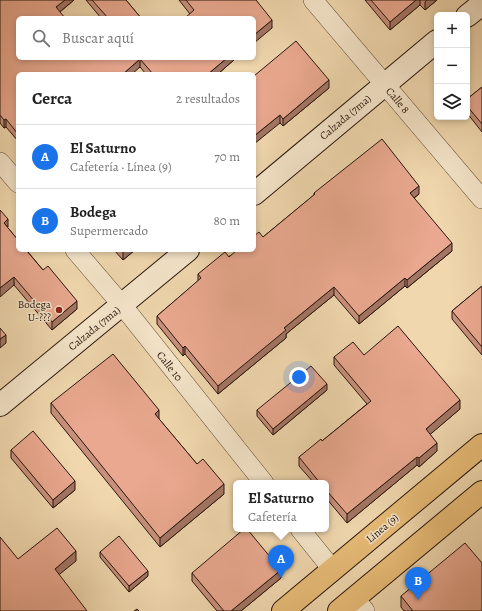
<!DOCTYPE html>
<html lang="es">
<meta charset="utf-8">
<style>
:root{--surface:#fff;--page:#f2f2f2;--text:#222;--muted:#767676;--line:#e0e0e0;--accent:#1a73e8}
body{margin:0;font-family:Alegreya,serif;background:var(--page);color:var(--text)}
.controls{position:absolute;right:12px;top:12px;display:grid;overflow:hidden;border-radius:6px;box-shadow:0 2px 6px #0003}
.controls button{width:36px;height:36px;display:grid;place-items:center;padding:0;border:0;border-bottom:1px solid var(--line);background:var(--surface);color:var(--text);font:20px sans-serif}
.you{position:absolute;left:299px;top:377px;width:14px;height:14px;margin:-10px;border:3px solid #fff;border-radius:50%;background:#1a73e8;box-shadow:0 0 0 6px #1a73e833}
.badge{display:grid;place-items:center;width:26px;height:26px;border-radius:50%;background:var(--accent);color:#fff;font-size:13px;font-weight:700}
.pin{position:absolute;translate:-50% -33px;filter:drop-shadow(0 1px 2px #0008)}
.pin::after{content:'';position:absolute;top:21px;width:14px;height:12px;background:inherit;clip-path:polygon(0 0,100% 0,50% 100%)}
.popup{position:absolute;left:233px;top:480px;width:96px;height:52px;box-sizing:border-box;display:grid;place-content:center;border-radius:6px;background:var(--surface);filter:drop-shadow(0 1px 3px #0005);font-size:13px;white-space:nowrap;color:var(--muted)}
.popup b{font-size:15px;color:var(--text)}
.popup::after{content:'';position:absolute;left:50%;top:100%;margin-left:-8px;border:8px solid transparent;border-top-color:var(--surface)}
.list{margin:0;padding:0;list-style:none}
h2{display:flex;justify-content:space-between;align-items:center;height:52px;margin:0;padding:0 16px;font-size:17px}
h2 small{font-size:13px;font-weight:400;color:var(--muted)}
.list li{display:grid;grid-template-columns:26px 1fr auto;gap:12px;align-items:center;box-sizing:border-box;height:64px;padding:0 16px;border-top:1px solid var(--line)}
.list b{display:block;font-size:15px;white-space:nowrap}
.list p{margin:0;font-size:13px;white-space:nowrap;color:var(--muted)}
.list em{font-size:13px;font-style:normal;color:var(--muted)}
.icon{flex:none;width:22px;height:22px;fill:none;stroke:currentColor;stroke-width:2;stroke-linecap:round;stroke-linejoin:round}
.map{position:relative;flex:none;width:482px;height:611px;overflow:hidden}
.search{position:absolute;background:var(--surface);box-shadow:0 2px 6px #0003;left:16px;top:16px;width:240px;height:44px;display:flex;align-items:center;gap:10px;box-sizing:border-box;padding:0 14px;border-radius:6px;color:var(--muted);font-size:15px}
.panel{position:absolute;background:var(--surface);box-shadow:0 2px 6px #0003;left:16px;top:72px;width:240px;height:180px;border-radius:6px}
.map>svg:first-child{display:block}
</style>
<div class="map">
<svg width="482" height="611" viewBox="0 0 482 611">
<rect width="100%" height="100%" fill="#f0d7ae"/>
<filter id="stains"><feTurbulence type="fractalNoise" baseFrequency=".005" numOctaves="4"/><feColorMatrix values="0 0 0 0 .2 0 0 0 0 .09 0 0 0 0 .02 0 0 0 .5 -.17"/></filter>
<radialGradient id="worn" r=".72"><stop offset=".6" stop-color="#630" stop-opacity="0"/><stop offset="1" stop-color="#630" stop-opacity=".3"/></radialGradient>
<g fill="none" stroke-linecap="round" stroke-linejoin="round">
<g stroke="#5a4634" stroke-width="20">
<path id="street" d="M313,0L482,199
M0,162L18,183
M75,250L122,305L264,483
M300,529L332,569
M354,598L365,611"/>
</g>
<g stroke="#28150c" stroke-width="24">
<path id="secondary" d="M467,16L482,4
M254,194L437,41
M0,405L188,250"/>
</g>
<g stroke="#28150c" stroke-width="24">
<path id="primary" d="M283,611L482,445
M339,611L482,492"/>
</g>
<use href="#street" stroke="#f5e5ca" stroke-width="19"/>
<use href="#secondary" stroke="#f5e5ca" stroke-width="22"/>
<use href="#primary" stroke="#e8bc77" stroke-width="22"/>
</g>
<path fill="#c8907b" stroke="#28150c" d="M0,0H74L60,12L18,58H236L218,74H146L140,67L18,74V141L6,127L4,128L0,123Z
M86,0H126L141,18H101Z
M179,0H256L272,28L190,14Z
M365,0H437L425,10L420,5L390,30Z
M254,76L329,88L283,126L280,123Z
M482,87V132L467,113V99Z
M314,193L419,194L414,198L452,251L407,288L405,286L359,324L334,295L286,334V338L218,394L185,354L183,356L157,324V316L198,281V274L263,237L314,195Z
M8,228L43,270L77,309L52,330L14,285Z
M114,250H135L123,260Z
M482,286V355L452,319V311Z
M364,355L460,409L430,434L437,451L419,467L417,465L347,523L326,498V483H314L299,466V457L322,441L367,404L334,365V357Z
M327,390L273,435L257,416V410Z
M51,403L159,419L197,464L224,494L160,547L51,413Z
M11,450L75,490L53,508L11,458Z
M100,552L148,576L129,592L100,557Z
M192,573L281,578L241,611H217L192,581Z
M401,596L482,611H404L401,607Z"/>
<path fill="#a37664" stroke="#28150c" d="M65,0H74L56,15V7Z
M416,0H420V5L390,30V22Z
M427,0H437L425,10V2Z
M272,20V28L254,43V35Z
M227,58H236L218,74H208Z
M140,59V67L132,74H123Z
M329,80V88L283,126V119Z
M280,115V123L254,144V136Z
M6,119V127L4,128V120Z
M419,186V194L410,201V193Z
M8,219V227L4,223Z
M452,243V251L407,288V280Z
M125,250H135L123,260V252Z
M14,277V285L0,297V288Z
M405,278V286L359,324V316Z
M334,287V295L286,334V338L218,394V386L284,328Z
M77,301V309L52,330V322Z
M6,335V343L0,348V339Z
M185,346V354L183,356V348Z
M327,384V390L273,435V429Z
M460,400V409L426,438V429Z
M159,410V420L155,414Z
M437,443V451L419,467V458Z
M417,457V465L347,523V514Z
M75,481V490L53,508V500Z
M224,484V494L160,547V538Z
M76,551V561L55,578V569Z
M281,570V578L241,611H231Z
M148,571V576L129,592V586Z"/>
<path fill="#e9a88f" stroke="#28150c" d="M0,0H65L56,7L65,18H18V58H227L208,74H153L140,59L123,74H18V134L6,119L4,120L0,115Z
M92,0H126L141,18H108Z
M186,0H256L272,20L254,35V18H185L194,10Z
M371,0H416L390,22Z
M296,41L329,80L283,119L280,115L254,136V76Z
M482,87V124L467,106V99Z
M382,139L419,186L410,193L452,243L407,280L405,278L359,316L334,287L284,328L286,330L218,386L185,346L183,348L157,316L201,278L198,274L225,252L229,257L237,250H254V236L259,232L263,237L315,194L314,193Z
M0,210L8,219L4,223L18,240V250H26L43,270L48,266L77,301L52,322L14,277L0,288Z
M121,250H125L123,252Z
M482,286V347L452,311Z
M398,326L460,400L426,429L437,443L419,458L417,457L347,514L326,490V483H320L299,457L321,439L322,441L371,401L334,357L353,342L364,355Z
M0,328L6,335L0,339Z
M113,354L159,410L155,414L197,464L203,459L224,484L160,538L51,403Z
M311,366L327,384L273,429L257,410Z
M33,431L75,481L53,500L11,450Z
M57,528L76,551L55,569L87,611H0V537L18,559Z
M244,529H247L281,570L231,611H224L192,573Z
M119,536L148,571L129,586L100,552Z
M465,543L482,563V611H413L401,596Z
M137,609L139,611H134Z"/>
<circle fill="#8f2418" stroke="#f5e5ca" stroke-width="1.5" cx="59" cy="310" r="4"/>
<g text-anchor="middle" stroke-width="3" stroke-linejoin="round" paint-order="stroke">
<g font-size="11" fill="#28150c" stroke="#f5e5ca">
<text transform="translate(398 100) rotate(50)" y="4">Calle 8</text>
<text transform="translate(345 117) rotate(-40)" y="4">Calzada (7ma)</text>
<text transform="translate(94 328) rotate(-39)" y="4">Calzada (7ma)</text>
<text transform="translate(170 366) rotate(52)" y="4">Calle 10</text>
<text transform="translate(382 528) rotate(-40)" y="4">Línea (9)</text>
</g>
<g font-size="11" fill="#28150c" stroke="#f5e5ca" text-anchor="end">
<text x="51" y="308">Bodega<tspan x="51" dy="13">U-???</tspan></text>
</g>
</g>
<rect width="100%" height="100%" filter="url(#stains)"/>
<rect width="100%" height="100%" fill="url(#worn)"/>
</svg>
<div class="controls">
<button>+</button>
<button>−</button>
<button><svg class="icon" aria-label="layers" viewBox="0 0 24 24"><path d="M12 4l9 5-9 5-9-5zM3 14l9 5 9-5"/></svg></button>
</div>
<div class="you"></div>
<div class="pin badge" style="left:281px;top:578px">A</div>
<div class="popup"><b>El Saturno</b>Cafetería</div>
<div class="pin badge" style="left:418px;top:600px">B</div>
<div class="search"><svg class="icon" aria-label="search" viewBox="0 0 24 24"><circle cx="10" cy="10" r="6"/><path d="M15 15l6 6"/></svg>Buscar aquí</div>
<section class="panel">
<h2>Cerca<small>2 resultados</small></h2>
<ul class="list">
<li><span class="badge">A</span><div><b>El Saturno</b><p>Cafetería · Línea (9)</p></div><em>70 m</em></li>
<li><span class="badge">B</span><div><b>Bodega</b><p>Supermercado</p></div><em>80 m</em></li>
</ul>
</section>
</div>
